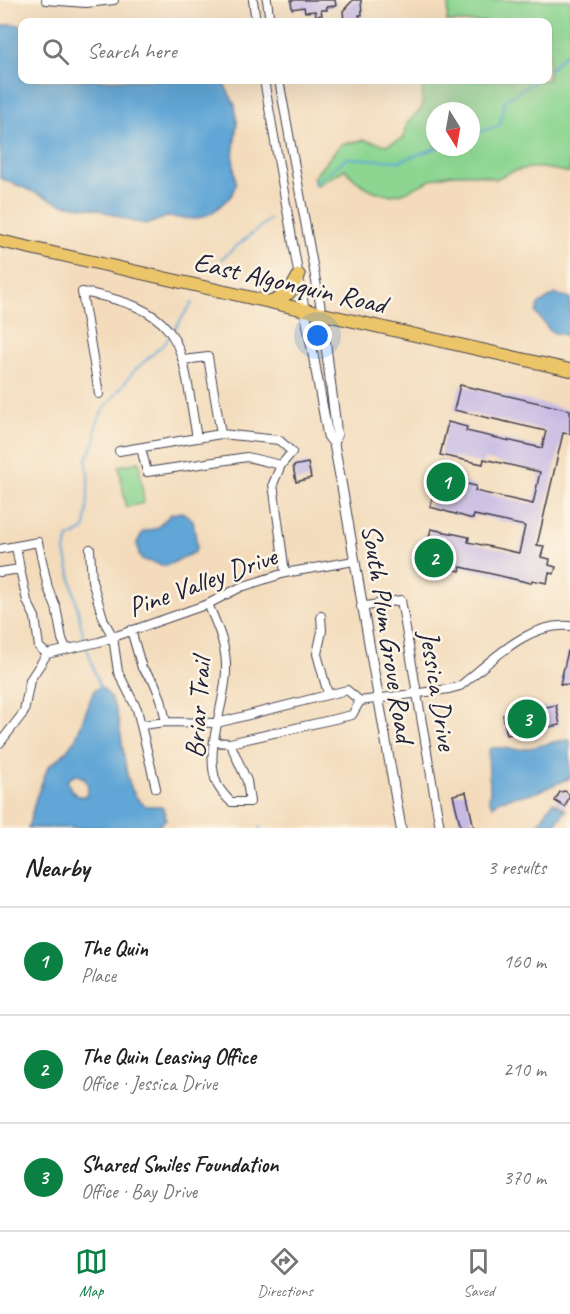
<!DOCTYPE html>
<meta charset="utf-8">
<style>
:root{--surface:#fff;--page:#f6f6f6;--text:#222;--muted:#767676;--line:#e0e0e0;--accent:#0b8043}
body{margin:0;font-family:Caveat,sans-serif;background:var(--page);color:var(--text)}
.compass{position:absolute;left:426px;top:102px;width:54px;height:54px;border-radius:50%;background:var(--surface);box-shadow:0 6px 24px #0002;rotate:169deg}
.you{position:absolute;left:318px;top:336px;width:21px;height:21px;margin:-15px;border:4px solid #fff;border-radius:50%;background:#1a73e8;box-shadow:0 0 0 9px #1a73e833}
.badge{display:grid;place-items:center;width:39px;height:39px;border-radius:50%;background:var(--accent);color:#fff;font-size:20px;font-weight:700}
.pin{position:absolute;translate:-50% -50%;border:3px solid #fff;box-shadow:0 2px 6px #0006}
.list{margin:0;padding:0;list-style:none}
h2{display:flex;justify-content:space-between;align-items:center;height:78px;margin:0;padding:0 24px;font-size:26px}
h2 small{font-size:20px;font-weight:400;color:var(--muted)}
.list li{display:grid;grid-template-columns:39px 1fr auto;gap:18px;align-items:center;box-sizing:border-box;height:108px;padding:0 24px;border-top:2px solid var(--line)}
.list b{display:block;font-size:22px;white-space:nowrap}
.list p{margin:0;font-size:20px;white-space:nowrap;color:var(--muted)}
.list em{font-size:20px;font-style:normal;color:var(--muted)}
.icon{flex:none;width:33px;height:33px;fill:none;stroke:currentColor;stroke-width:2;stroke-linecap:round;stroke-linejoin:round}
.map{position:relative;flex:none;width:570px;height:828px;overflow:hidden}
.search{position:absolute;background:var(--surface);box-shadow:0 6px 24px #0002;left:18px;right:18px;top:18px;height:66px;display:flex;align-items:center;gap:15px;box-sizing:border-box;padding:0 21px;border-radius:12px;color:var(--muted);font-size:22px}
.sheet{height:402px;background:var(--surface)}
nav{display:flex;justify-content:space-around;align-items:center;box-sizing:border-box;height:84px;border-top:2px solid var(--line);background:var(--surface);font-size:16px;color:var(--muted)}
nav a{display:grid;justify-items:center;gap:3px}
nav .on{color:var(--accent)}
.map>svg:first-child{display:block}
</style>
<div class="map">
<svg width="570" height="828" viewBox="0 0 570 828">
<rect width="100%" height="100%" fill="#fcf5e5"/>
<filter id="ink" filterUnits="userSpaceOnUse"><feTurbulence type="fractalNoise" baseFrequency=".0167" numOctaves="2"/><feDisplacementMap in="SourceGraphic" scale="12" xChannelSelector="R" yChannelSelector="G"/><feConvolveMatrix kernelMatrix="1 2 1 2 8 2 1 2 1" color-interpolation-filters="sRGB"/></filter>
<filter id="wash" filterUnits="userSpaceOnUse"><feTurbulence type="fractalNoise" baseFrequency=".008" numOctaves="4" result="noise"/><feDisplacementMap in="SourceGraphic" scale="24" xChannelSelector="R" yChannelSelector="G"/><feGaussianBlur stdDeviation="1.35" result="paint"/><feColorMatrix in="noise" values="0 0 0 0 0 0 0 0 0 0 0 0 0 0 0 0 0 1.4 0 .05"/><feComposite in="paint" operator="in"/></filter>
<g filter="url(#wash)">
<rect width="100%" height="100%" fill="#f3dbbb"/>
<path fill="#8dd692" stroke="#587c66" stroke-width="1.5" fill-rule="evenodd" d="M449,0H570V173C540,166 524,164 496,179C476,173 456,171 436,178C423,182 411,192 398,194C380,198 355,183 345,169L316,186L313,178L341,144L364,140L387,145L404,138L407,123L422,108L423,80H548V22H447ZM435,111H471V147H435Z
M139,462L144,503L126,507L119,466Z"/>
<path fill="#60a6d6" stroke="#416488" stroke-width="1.5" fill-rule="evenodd" d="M9,24L22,25V80H222L235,105L237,122L233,157L236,184L231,196L212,213L196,219L167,217L148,224L134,222L97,209L62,204L0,178V27Z
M555,294L570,298V336L551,332L536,313L538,305Z
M182,512L193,520L197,546L195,552L166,566L143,560L139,555L137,543L143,532L157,528L171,514Z
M101,687C132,709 113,788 146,806H159L164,809L166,819L156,828H28L36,798L48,767L63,755L76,738L94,690ZM75,775C87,776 91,787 85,796H78L71,790L67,780Z
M570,740V778L537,792L500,800L493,806L489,800C493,782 485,765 490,748C501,747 512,750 523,749C540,747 553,740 570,740Z
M553,802L566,810L553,828H545L538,824Z"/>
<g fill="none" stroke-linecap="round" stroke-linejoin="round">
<path stroke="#60a6d6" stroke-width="2" d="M548,71L570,49
M471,135L500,125L505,100L537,80
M314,183L347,158L400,161L439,147
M221,259L270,219
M85,643L65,551L68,538L84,530C88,518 90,471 86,460L96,439L95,429L101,413L134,371L166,342L192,303
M87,648L100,688
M259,828H261"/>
</g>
<g id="blocks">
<path fill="#c6b9e4" d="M291,0H335L336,6L326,7L327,10H321L322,15L316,16L315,11L305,12L304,7L292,9Z
M353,0H361L362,15H359L360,21L344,22L343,11Z
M460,385L570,410V434L563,433L537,545L544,546L541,557L550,559L549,565L556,567L554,574L549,573L547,583L532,580L531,583L461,567L460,571L423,564L431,529L469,537L468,542L519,553L525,526L474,515L473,519L430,507L437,477L476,486L475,491L533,504L540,472L484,459L483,464L440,455L448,422L467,427L466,431L542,448L546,431L454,410Z
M308,463L311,478L296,482L293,466Z
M568,651L570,652V685L560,684Z
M556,705L560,725L507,735L503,715Z
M565,791L570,795L565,807L555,801L560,792Z
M466,792L474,828H461L453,795Z"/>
</g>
</g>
<g filter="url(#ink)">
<use href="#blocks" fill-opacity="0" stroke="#413e4e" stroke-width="1.5"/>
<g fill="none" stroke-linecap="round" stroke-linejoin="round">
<g stroke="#413e4e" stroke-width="10">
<path id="minor" d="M46,0L86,3L114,0
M253,0L256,22
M267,0L270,22
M264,80L305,311
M279,80L322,314
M183,360L208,357L221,434
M99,394L82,292C189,311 180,345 197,438
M119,451L221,434L279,440L292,452L281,465L247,457L147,472L141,448
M281,465L273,484L285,573
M16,546L20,569
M0,549L38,542L48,588L56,607L62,639L66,648
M90,549L92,581L104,621L113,637L118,672L137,709L156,788
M0,572L20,569L27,601L35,617L39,647L47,654
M208,604C217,625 227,646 226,670C226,704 203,751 217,784C220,790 226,797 231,802H250L247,781L230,743
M361,607L401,600L440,828
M321,616L322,631L317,654L328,694
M131,630L142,668L154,682L161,699L166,722
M47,654L99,642L208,604L241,587L285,573L354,561
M142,725L166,722L217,723L347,690L360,701L449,689L460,686C492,661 527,622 570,626
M214,742L230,743L352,715L360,701
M0,743L24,712L30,680L47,654"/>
</g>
<g stroke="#413e4e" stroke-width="11">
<path id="tertiary" d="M305,311L328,436L334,444L342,487L401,828
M322,314L337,435L334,444"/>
</g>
<g stroke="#413e4e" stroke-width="14">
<path id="primary" d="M0,241L570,370
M272,302L289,293L299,275"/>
</g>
<use href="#minor" stroke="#fff" stroke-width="8"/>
<use href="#tertiary" stroke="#fff" stroke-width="9"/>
<use href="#primary" stroke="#edc569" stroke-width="12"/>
</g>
</g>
<g text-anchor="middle" stroke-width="5" stroke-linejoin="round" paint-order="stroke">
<g font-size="28" fill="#22223b" stroke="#fcf5e5">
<text transform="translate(290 282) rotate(13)" y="10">East Algonquin Road</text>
<text transform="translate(202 581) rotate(-20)" y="10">Pine Valley Drive</text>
<text transform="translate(389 633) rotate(81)" y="10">South Plum Grove Road</text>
<text transform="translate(439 690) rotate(81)" y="10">Jessica Drive</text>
<text transform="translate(197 708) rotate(-86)" y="10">Briar Trail</text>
</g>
</g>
</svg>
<svg class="compass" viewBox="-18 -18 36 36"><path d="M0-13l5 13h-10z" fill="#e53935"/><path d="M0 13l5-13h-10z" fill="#767676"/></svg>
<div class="you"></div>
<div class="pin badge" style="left:446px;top:482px">1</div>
<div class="pin badge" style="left:434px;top:558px">2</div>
<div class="pin badge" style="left:527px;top:719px">3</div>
<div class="search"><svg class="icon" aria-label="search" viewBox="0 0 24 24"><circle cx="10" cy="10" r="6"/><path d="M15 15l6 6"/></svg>Search here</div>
</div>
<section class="sheet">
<h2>Nearby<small>3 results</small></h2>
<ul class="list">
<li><span class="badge">1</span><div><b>The Quin</b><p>Place</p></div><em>160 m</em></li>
<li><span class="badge">2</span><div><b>The Quin Leasing Office</b><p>Office · Jessica Drive</p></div><em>210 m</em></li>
<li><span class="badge">3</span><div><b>Shared Smiles Foundation</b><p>Office · Bay Drive</p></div><em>370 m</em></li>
</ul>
</section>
<nav>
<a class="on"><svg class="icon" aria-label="map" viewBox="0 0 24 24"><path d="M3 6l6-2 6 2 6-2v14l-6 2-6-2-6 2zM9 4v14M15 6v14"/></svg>Map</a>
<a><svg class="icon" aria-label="directions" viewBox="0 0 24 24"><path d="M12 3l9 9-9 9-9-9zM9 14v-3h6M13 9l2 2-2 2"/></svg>Directions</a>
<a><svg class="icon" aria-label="saved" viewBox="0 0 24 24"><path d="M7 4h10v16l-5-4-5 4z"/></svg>Saved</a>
</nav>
